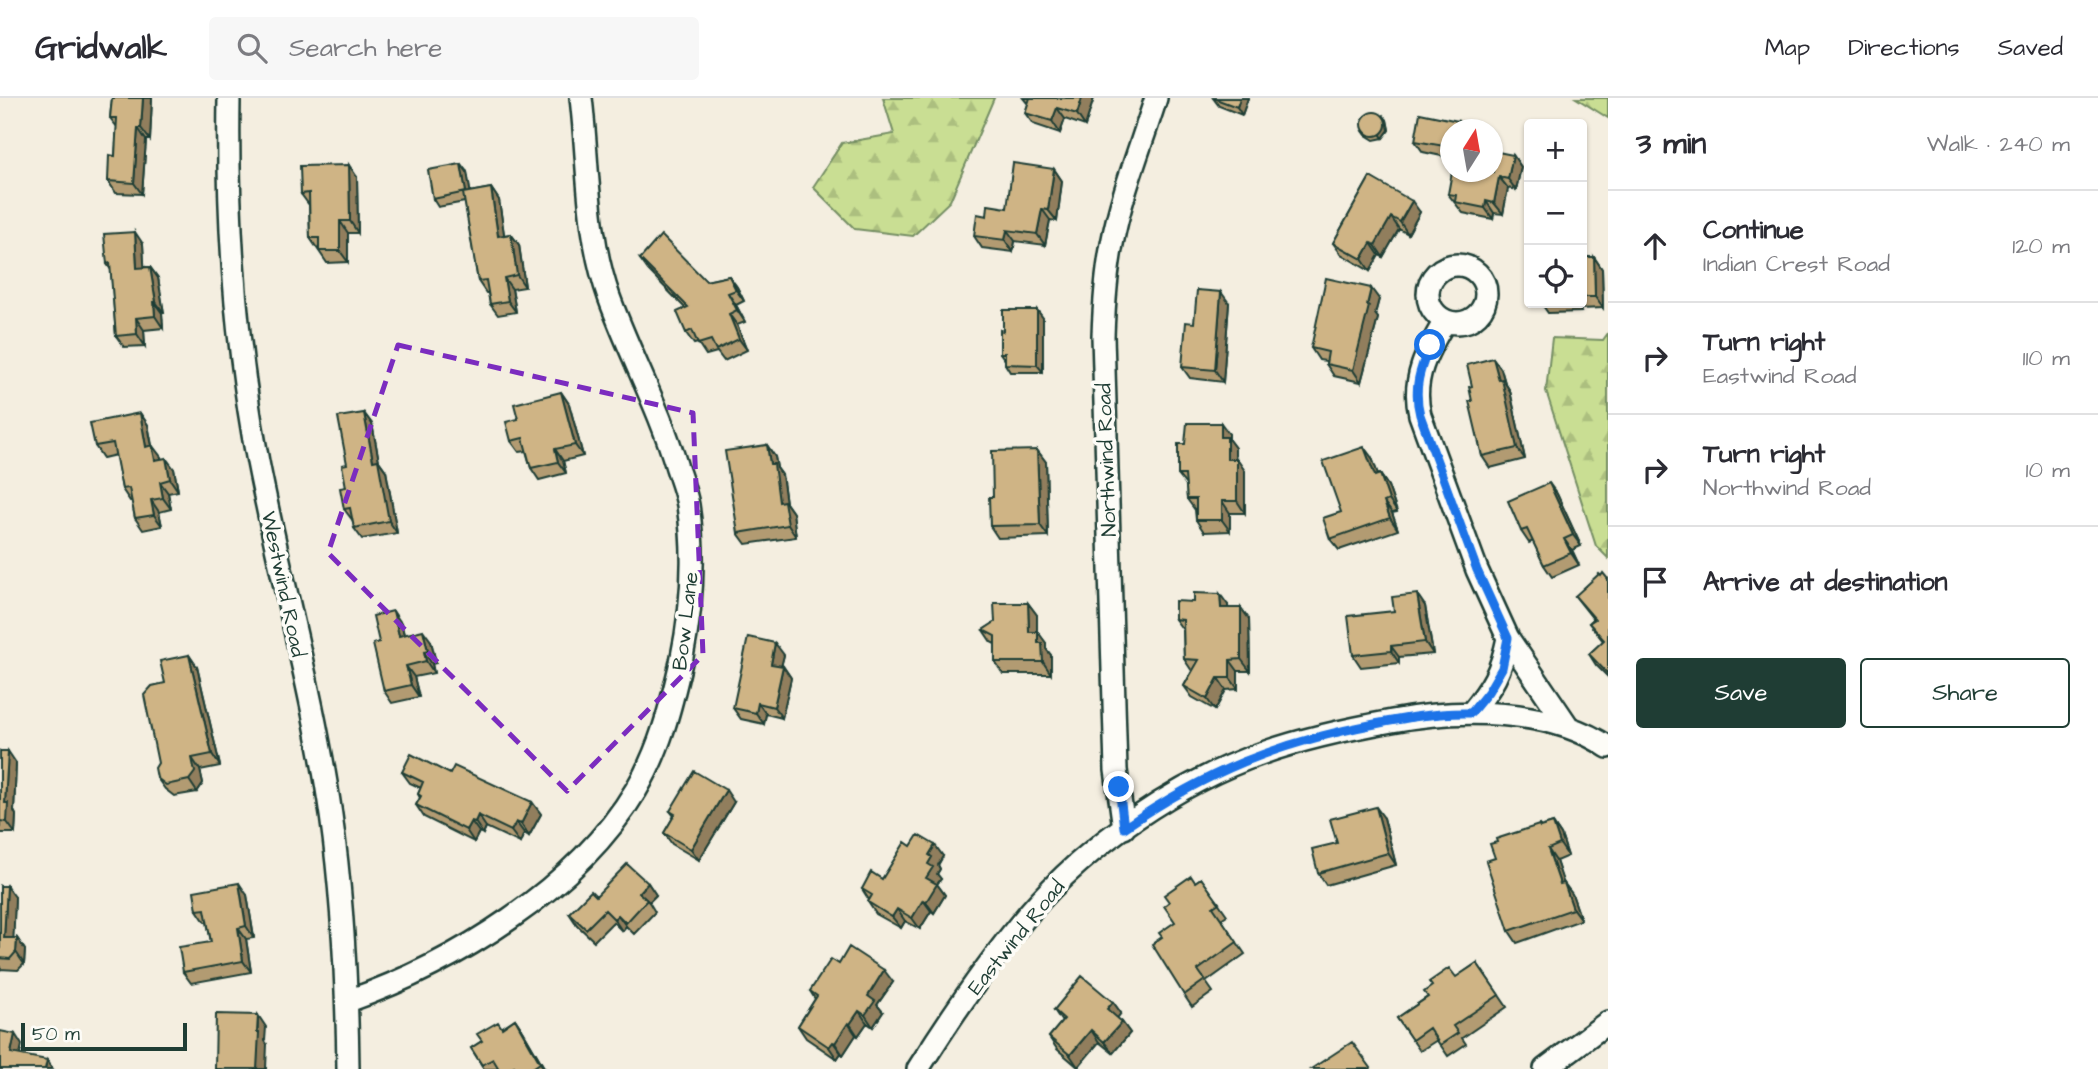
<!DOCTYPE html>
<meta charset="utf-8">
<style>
:root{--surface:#fff;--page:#f7f7f7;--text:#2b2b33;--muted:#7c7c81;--line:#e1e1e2;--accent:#1f3d34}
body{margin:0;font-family:"Architects Daughter",sans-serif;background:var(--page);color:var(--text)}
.controls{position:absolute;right:21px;top:21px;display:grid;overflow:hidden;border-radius:7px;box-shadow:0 2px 5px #0004}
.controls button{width:63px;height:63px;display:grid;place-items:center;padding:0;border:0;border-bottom:2px solid var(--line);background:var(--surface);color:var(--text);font:35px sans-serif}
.compass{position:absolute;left:1440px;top:21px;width:63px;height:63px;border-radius:50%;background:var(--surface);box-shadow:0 2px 5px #0004;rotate:11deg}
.scale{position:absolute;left:21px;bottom:18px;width:166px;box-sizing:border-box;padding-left:7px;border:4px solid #1f3d34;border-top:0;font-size:19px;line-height:24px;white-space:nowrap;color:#1f3d34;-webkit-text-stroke:5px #fdfcf7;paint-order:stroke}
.stop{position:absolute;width:21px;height:21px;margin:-16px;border:5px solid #1a73e8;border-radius:50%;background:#fff}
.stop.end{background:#1a73e8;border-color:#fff;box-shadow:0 2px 7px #0008}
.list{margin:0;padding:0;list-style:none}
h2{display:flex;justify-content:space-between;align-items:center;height:91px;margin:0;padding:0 28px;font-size:30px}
h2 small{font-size:23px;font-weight:400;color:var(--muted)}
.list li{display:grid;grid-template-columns:46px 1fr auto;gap:21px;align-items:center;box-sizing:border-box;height:112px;padding:0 28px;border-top:2px solid var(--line)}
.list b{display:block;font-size:26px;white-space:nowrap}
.list p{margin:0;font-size:23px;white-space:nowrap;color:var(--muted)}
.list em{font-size:23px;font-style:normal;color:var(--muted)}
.actions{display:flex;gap:14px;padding:21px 28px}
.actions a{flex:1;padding:16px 0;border:2px solid var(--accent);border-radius:7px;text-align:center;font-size:24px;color:var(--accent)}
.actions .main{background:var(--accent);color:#fff}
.icon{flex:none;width:38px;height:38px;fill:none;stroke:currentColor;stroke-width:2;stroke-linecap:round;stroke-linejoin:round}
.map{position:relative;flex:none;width:1608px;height:971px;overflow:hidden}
header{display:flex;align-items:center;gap:42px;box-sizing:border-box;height:98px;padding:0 35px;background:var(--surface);border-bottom:2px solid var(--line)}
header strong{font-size:33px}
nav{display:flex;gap:38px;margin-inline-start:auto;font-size:24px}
.search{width:490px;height:63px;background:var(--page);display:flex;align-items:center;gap:18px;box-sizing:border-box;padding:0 24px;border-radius:7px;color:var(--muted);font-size:26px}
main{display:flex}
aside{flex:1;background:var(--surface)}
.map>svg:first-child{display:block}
</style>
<header>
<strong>Gridwalk</strong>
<div class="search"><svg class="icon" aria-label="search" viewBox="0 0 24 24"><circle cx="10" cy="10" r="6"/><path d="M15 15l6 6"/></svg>Search here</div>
<nav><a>Map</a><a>Directions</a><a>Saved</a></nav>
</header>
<main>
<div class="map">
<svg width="1608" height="971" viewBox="0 0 1608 971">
<defs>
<pattern id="forest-firs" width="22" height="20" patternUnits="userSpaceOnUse" patternTransform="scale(1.75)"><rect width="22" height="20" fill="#c9de93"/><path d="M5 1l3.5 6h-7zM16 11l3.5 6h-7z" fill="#acbf7f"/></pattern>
</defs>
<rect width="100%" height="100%" fill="#f4eee0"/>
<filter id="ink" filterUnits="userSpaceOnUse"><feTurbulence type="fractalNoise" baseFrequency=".0143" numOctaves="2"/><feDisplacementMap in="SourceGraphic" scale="14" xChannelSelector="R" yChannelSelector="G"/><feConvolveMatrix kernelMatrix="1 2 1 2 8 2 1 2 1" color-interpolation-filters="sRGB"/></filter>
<g filter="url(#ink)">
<path fill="url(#forest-firs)" stroke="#748e64" stroke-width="2" d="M883,0H994L950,103L913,138L855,131L813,89L842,45L894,36Z
M1576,0H1608V20Z
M1608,235V460L1596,448L1546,293L1552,240L1603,242Z"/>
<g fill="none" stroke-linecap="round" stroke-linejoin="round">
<g stroke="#1f3d34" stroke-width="26">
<path id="street" d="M229,0C227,122 235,244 258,364C281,482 314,598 331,717C343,802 347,886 348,971
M1428 196a29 29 0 1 1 58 0a29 29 0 1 1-58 0Z
M1445,223C1427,253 1411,281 1420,317L1477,472L1508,540L1567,627
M1471,615C1493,588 1501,574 1508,540
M1124,730L1116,672L1103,238C1104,208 1106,177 1112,146C1121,97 1141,48 1156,0
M348,903C454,866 577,791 636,692C660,652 671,608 681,564C692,512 696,460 688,407C686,395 681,382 677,370C660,311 630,257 609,199C586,134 589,67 581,0
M918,971C952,917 988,864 1029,815C1087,747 1178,684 1263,655C1305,640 1348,631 1392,623C1458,610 1551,610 1608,649
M1545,971L1608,924"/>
</g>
<use href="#street" stroke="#fdfcf7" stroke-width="21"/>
</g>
<path fill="#b29b72" stroke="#1f3d34" stroke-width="2" d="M112,0H152L150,42H146L142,96L116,95L108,83L115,58L117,29L110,20Z
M1023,0H1094L1085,28L1065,21L1060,35L1033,26L1025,15L1028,6Z
M1213,0H1248L1242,17L1219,8Z
M1387,22L1389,32L1383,40L1374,42L1366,37L1363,33Z
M1451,32V60L1423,54L1415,43Z
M1513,57L1521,69L1516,92L1508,90L1503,116L1494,115L1493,121L1463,115L1448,96Z
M1054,71L1062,83L1057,123L1050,122L1045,147L1015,143L1013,154L982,150L974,138L987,118L1007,110Z
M467,74L470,94L491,90L499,102L504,137L511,136L519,147L525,189L512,191L516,214L498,217L490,206L488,195H486L478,183L465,104L438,109L433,101Z
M357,79L358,135H348V164L327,165L310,140L309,107L301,96Z
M1370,79L1420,114L1408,136L1399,131L1383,159L1379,157L1370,173L1341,156L1333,145Z
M143,146L144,169H150L158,180L164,215H162L163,230L144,232L145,248L124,249L116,238L111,172L107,166Z
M1582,150L1585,155V159H1594L1602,171L1603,210L1580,211L1581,214L1548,215L1541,205H1582Z
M640,161L706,183L729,178L737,189L744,203L736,207L745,224L737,227L747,252L724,263L717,254L706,257L698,245L694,246L686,235L685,210L648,172Z
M1379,201L1375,216L1378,220L1361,284L1334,278L1326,266V263L1319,262L1311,250Z
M1229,205L1223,284L1190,280L1182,269L1194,225Z
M1037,212L1043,220V274H1010L1005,266V262L1000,255L1003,233Z
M1493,260L1501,271L1505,285L1510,293L1525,361L1490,370L1482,358L1472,303V288Z
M561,294L569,306L583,358L563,363L566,375L539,382L531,370L526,353L519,354L511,343L518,321Z
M140,315L148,327L152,347L161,361L174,371L178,393L168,395L171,411L159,414L162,428L143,432L135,420L132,403H130L122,391L116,357L103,360L95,348Z
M364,315L372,326L379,363L386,373L397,435L362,441L354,430L353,423L344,411L346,389L347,366Z
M1229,336V342L1235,350V361L1245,373V415H1230V433L1204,434L1196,422L1195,412L1187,401L1186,387L1178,377L1185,346Z
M767,347L775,359L777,370L782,377L786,405L793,415L796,439L746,446L738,435Z
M1037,352L1046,364L1048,438L998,440L990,428L993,399Z
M1372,360L1378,377L1380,376L1388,388L1397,414L1392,415L1398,432L1339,452L1330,441L1341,414Z
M1557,396L1581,448L1572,452L1579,467L1552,479L1544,467L1533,443L1529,445L1521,433Z
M1608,481V579L1596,567L1589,556L1603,543L1589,525L1593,521L1575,498Z
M1028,505L1037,517V534L1046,545V551L1051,557V576H1003L995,564V546L991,544L983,532Z
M1228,507V510H1241L1249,521L1250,573H1238V591L1226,592L1215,612L1192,599L1184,588L1192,573L1184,561L1183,532L1175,521Z
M1425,508L1433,556L1399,559V565L1361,569L1353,557Z
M401,525L404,536L431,543L436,565L432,566L434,575L414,579L419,599L392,605L384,593L379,544Z
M189,557L197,569L220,668L200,672L203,685L197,694L174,698L165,691L157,680L165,585Z
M784,557L781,568H783L791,580L782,620L766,616L764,626L741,621L733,610Z
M0,653L16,665L14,713L16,717L15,735H0Z
M402,674L450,676L532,704L541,716L529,738L524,735L520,745L486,729L483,736L479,734L474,744L424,719L416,707L420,700L418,696L421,690L410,685Z
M734,704L699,762L672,746L664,735L674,718L670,713Z
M1384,720L1396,767L1326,787L1318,775L1337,745Z
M1553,725L1561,737L1568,758L1556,763L1563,785L1572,796L1581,822L1517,845L1509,833L1495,760L1539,727L1541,729Z
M911,748L943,758L938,767L940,771L937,776L941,781L937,786L945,797L934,815L931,813L920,831L905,823L901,830L876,816L868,804L869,802L862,791L882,781Z
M1201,780L1227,817L1221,821L1245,856L1206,884L1213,894L1192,909L1184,897L1162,839L1175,824L1195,784Z
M648,785L656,797L649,804L655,814L634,836L626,828L622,833L613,824L594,843L577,827L569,815L596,798Z
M0,788L15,799L13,840H17L25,852L24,866L18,872L0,871V873Z
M247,797L254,840L246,841L251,874L191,885L183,874L211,844L207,824H205L197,812Z
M1477,865L1507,909L1462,940L1466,946L1448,958L1437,942L1420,953L1397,920Z
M839,866L893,884L877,907L883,914L873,929L867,925L858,938L856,937L843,957L841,955L837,961L806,940L798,928L815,901L810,893Z
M1113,904L1121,915L1117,920L1122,924L1130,935L1113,955L1099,944L1078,969L1057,951L1049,939L1062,924L1054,912Z
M515,921L523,933L545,971H484L471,950Z"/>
<path fill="#917e5d" stroke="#1f3d34" stroke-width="2" d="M143,0H152L150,42L141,30Z
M1082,0H1094L1085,28L1077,16Z
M1240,0H1248L1242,17L1237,9Z
M1057,10L1065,21L1060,35L1052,23Z
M1384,18L1387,22L1389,32L1383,40L1381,37Z
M1458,23L1464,32H1453Z
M138,30L146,42L142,96L134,85Z
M1451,36V58L1444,48Z
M1513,57L1521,69L1516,92L1508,81Z
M461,66L467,74L472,103L466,95Z
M349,67L357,79L358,135L350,123Z
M1054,71L1062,83L1057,123L1048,112Z
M1499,79L1508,90L1503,116L1494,105Z
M491,90L499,102L506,149L498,138Z
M1412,103L1420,114L1408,136L1400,124Z
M1486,103L1494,115L1493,121L1485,110Z
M1042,111L1050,122L1045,147L1037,136Z
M1391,119L1399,131L1383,159L1375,147Z
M340,123L348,135V164L340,153Z
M1007,132L1015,143L1013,154L1005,142Z
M135,134L143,146L145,181L137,170Z
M511,136L519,147L525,189L517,177Z
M1371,145L1379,157L1370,173L1362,161Z
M1582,150L1585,155L1586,171L1582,165Z
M1594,159L1602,171L1603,210L1595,199Z
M150,169L158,180L164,215L156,204Z
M729,178L737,189L744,203L736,192Z
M504,180L512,191L516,214L508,203Z
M1371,190L1379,201L1375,216L1378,220L1361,284L1353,272Z
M1221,194L1229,205L1223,284L1215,272Z
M728,195L736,207L745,224L737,212Z
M154,204L162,215L163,230L155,218Z
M1037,212L1043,220V274L1037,267Z
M729,216L737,227L747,252L739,241Z
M136,220L144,232L145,248L137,236Z
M1493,260L1501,271L1505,285L1510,293L1525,361L1517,350Z
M561,294L569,306L583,358L575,347Z
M140,315L148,327L154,360L146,349Z
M364,315L372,326L379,363L386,373L397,435L389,423L373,363Z
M1221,325L1229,336V342L1235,350V373L1227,361L1221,339Z
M152,347L161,359L163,373L155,362Z
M767,347L775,359L777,370L782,377L786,405L793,415L796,439L788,427L779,404L770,366Z
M1364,349L1372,360L1383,390L1375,378Z
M555,351L563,363L566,375L558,364Z
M1037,352L1046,364L1048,438L1040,427Z
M166,360L174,371L178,393L170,381Z
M1237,361L1245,373V415L1237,403Z
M1380,376L1388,388L1397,414L1389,402Z
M160,384L168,395L171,411L163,400Z
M1549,385L1557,396L1581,448L1573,437Z
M151,402L159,414L162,428L154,417Z
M1222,403L1230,415V433L1222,422Z
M1384,404L1392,415L1398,432L1390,420Z
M1564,441L1572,452L1579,467L1571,455Z
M1220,496L1228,507L1229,521L1221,510Z
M1417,496L1425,508L1433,556L1425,544Z
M1028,505L1037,517V545L1029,534Z
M1241,510L1249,521L1250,573L1241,561Z
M393,513L401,525L407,549L399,538Z
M423,532L431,543L436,565L428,553Z
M1038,534L1046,545V551L1051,557V576L1043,564L1038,545Z
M775,545L784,557L779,577L771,566Z
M1391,548L1399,559V565L1391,553Z
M424,554L432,566L434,575L426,563Z
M189,557L197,569L220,668L212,656Z
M1230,562L1238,573V591L1230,580Z
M406,568L414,579L419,599L411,587Z
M783,568L791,580L782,620L774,609Z
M1218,580L1226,592L1215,612L1207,601Z
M758,605L766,616L764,626L756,615Z
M8,653L16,665L14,713L16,717L15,735L7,724L5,705Z
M192,660L200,672L203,685L197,694L189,682Z
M726,692L734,704L699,762L691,751Z
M532,704L541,716L529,738L521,726Z
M1376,709L1384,720L1396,767L1388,755Z
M478,717L486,729L483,736L475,724Z
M471,723L479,734L474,744L466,732Z
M516,724L524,735L520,745L511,733Z
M1553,725L1561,737L1568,758L1560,746Z
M935,747L943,758L938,767L940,771L937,776L941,781L937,786L945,797L934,815L926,804V780L929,757Z
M1548,751L1556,763L1568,798L1560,786Z
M239,785L247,797L254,840L246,828Z
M648,785L656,797L649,804L639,795Z
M1564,785L1572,796L1581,822L1573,811Z
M7,788L15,799L13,851L4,840Z
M923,802L931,813L920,831L912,820Z
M897,811L905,823L901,830L892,819Z
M618,817L626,828L622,833L614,821Z
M238,830L246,841L251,874L243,863Z
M17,840L25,852L24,866L16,854Z
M884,872L893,884L877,907L883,914L873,929L865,917L868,898Z
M1113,904L1121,915L1115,923L1107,911Z
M859,913L867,925L858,938L850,926Z
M258,917L266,929L265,943L267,946L266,971H257Z
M515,921L523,933L545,971L540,965Z
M1122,924L1130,935L1113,955L1104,944Z
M848,925L856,937L843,957L835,945Z
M1091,932L1099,944L1078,969L1070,957Z
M15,936L22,947L18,966L11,955Z
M833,944L841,955L837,961L829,949Z
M47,962L53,971H45Z"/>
<path fill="#cfb485" stroke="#1f3d34" stroke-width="2" d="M112,0H143L141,30H138L134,85L108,83L109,57L115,58L117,20H110Z
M1030,0H1082L1077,16L1057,10L1052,23L1025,15Z
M1213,0H1240L1237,9Z
M1362 26a12 12 0 1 1 24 0a12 12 0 1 1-24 0Z
M1420,15L1458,23L1453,32H1451V36L1444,48L1415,43Z
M1493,53L1513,57L1508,81L1499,79L1494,105L1486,103L1485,110L1455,104L1456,97L1448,96L1452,74H1493Z
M1013,65L1054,71L1048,112L1042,111L1037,136L1007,132L1005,142L974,138L977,116L987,118L988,107L1007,110Z
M461,66L466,94L433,101L428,72Z
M349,67L350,123H340V153H319V140H310L309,95L301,96L300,68Z
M1370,79L1412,103L1400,124L1391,119L1375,147L1371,145L1362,161L1333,145Z
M491,90L498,138L511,136L517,177L504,180L508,203L490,206L486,182L478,183L463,95Z
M135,134L137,170L150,169L156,204H154L155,218L136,220L137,236L116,238L110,165L107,166L104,136Z
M661,137L706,183L729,178L736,192L728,195L737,212L729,216L739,241L716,252L711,242L698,246L692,232L686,235L677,214L688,209L640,161Z
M1582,159H1594L1595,199H1582Z
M1326,180L1371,190L1367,207L1369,208L1353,272L1326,266L1328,254L1311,250Z
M1197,192L1221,194L1215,272L1182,269L1186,224L1194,225Z
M1003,212H1037V267L1005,266V255H1000V232L1003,233Z
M1493,260L1499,282L1502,281L1517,350L1482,358L1469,303H1472L1469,289L1472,288L1467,267Z
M561,294L575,347L555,351L558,364L531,370L523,340L511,343L506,324L518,321L514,306Z
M140,315L146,349L152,347L155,362L166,360L170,381L160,384L163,400L151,402L154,417L135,420L129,390L122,391L113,345L95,348L90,325Z
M364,315L373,363L378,362L389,423L354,430L350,410L344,411L340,390L346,389L342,367L347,366L338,319Z
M1187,325H1221V339H1227V361H1237V403H1222V422H1196V401H1187L1185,377H1178V346H1185Z
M767,347L770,366H774L779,404L784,403L788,427L738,435L725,353Z
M1364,349L1375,378L1380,376L1389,402L1384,404L1390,420L1330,441L1323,420L1341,414L1323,363Z
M1037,352L1040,427L990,428L989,399H993L992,353Z
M1549,385L1573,437L1564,441L1571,455L1544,467L1527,431L1521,433L1508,403Z
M1603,475L1608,481V576L1589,556L1604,542L1589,525L1595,521L1575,498L1599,476L1601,478Z
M1194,495L1220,496L1221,510H1241V561L1230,562V580H1218L1207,601L1184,588L1199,562L1184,561L1183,522L1175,521V503L1194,504Z
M1417,496L1425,544L1391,548V553L1353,557L1348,518L1394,513L1392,499Z
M994,505H1028L1029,534H1038V545H1042L1043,564H995V538L983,532L995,524Z
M393,513L399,538L423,532L428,553L424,554L426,563L406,568L411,587L384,593L373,546L379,544L373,518Z
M748,539L775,545L771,566L783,568L774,609L758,605L756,615L733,610Z
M189,557L212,656L192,660L195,674L189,682L166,687L157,680L155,670L158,665L144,597L152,588L165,585L160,563Z
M0,653H8L5,705H8L7,724L0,723Z
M411,656L450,676L454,668L532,704L521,726L516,724L511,733L478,717L475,724L471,723L466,732L416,707L421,698L418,696L423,684L402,674Z
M694,673L726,692L691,751L664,735L675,716L670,713Z
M1376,709L1388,755L1318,775L1312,751L1337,745L1330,721Z
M1553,725L1560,746L1548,751L1560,786L1564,785L1573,811L1509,833L1486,763L1495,760L1490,746L1497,744L1496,741L1539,727L1540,729Z
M918,737L935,747L929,757L932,759L928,766L933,769L926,780L937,786L926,804L923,802L912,820L897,811L892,819L868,804L872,797L862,791L871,774L882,781L905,744L911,748Z
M627,766L648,785L639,795L647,802L626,825L618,817L614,821L605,812L586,831L569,815L591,793L596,798Z
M1191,778L1195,784L1201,780L1219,805L1213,809L1237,844L1198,872L1205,882L1184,897L1152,846L1162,839L1159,835L1175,824L1164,808L1169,804L1164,797Z
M239,785L246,828L238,830L243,863L183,874L179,849L211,844L205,811L197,812L194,793Z
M0,788H7L4,840H17L16,854L10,861L0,860Z
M849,849L884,872L868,898L875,903L865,917L859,913L850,926L848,925L835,945L833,944L829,949L798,928L817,898L810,893L831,861L839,866Z
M1477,865L1499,897L1453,928L1458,935L1440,947L1429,930L1412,942L1397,920L1428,899L1424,894L1432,888L1429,884L1449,870L1456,879Z
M1082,878L1113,904L1107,911L1122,924L1104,944L1091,932L1070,957L1049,939L1064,921L1054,912Z
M216,916L258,917L257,934H259L257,971H215Z
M515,921L540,965L531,971H516L514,968L509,971H499L493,961L482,967L471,950L482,943L477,936L498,924L502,930Z
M0,933L15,936L11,955L47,962L45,971H0Z
M1352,944L1371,970L1370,971H1311Z"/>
</g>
<g fill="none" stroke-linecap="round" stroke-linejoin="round" filter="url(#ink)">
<path stroke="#1a73e8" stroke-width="9" d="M1119,689L1124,730C1207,673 1277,645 1375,626C1406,620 1438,614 1471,615L1488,594L1502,570L1508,540L1477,472L1420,317C1413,290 1420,271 1430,247"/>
</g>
<path fill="none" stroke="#7b2cbf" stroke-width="5" stroke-dasharray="14 9" stroke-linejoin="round" d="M398,247L693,315L703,557L567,693L328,455Z"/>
<g text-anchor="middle" stroke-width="7" stroke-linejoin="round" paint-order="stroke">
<g font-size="21" fill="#1f3d34" stroke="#fdfcf7">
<text transform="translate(1106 362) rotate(-92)" y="7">Northwind Road</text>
<text transform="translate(284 486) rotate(78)" y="7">Westwind Road</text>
<text transform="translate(685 523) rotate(-83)" y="7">Bow Lane</text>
<text transform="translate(1016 839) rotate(-51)" y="7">Eastwind Road</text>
</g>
</g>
</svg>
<div class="controls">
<button>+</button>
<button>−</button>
<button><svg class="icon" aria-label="locate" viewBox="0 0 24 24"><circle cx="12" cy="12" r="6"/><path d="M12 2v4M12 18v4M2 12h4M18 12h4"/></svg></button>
</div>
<svg class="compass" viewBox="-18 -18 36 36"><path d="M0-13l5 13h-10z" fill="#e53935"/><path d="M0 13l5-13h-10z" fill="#7c7c81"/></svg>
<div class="scale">50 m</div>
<div class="stop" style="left:1430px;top:247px"></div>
<div class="stop end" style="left:1119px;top:689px"></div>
</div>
<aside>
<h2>3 min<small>Walk · 240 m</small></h2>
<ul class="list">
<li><svg class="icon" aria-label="ahead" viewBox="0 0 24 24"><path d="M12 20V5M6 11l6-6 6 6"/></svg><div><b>Continue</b><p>Indian Crest Road</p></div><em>120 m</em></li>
<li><svg class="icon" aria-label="right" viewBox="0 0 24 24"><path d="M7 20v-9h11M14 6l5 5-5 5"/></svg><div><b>Turn right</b><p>Eastwind Road</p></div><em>110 m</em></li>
<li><svg class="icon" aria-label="right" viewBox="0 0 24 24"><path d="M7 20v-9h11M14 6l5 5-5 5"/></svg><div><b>Turn right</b><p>Northwind Road</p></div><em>10 m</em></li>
<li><svg class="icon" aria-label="arrive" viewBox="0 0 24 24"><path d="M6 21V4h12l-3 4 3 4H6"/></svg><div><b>Arrive at destination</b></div></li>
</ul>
<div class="actions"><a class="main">Save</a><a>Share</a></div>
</aside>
</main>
